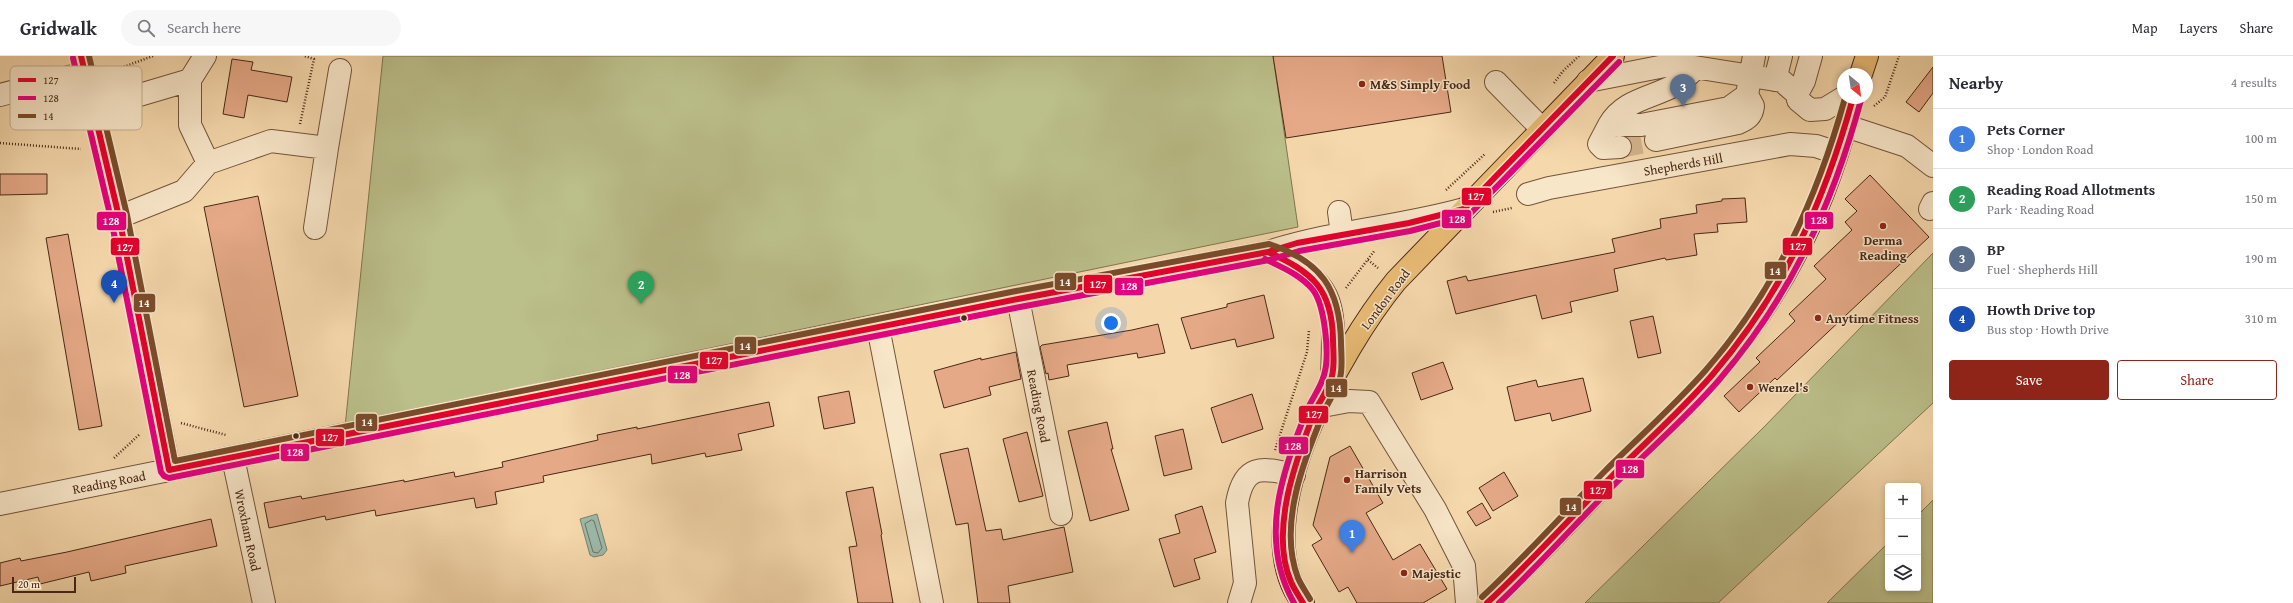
<!DOCTYPE html>
<meta charset="utf-8">
<style>
:root{--surface:#fff;--page:#f7f7f7;--text:#2b2b33;--muted:#7c7c81;--line:#e1e1e2;--accent:#8f2418}
body{margin:0;font-family:"Gentium Book Plus",serif;background:var(--page);color:var(--text)}
.controls{position:absolute;right:12px;bottom:12px;display:grid;overflow:hidden;border-radius:4px;box-shadow:0 2px 6px #0003}
.controls button{width:36px;height:36px;display:grid;place-items:center;padding:0;border:0;border-bottom:1px solid var(--line);background:var(--surface);color:var(--text);font:20px sans-serif}
.compass{position:absolute;left:1837px;top:12px;width:36px;height:36px;border-radius:50%;background:var(--surface);box-shadow:0 2px 6px #0003;rotate:151deg}
.scale{position:absolute;left:12px;bottom:10px;width:64px;box-sizing:border-box;padding-left:4px;border:2px solid #492817;border-top:0;font-size:11px;line-height:14px;white-space:nowrap;color:#492817;-webkit-text-stroke:3px #f8e6c9;paint-order:stroke}
.you{position:absolute;left:1111px;top:267px;width:14px;height:14px;margin:-10px;border:3px solid #fff;border-radius:50%;background:#1a73e8;box-shadow:0 0 0 6px #1a73e833}
.badge{display:grid;place-items:center;width:26px;height:26px;border-radius:50%;background:var(--accent);color:#fff;font-size:13px;font-weight:700}
.pin{position:absolute;translate:-50% -33px;filter:drop-shadow(0 1px 2px #0008)}
.pin::after{content:'';position:absolute;top:21px;width:14px;height:12px;background:inherit;clip-path:polygon(0 0,100% 0,50% 100%)}
.list{margin:0;padding:0;list-style:none}
h2{display:flex;justify-content:space-between;align-items:center;height:52px;margin:0;padding:0 16px;font-size:17px}
h2 small{font-size:13px;font-weight:400;color:var(--muted)}
.list li{display:grid;grid-template-columns:26px 1fr auto;gap:12px;align-items:center;box-sizing:border-box;height:60px;padding:0 16px;border-top:1px solid var(--line)}
.list b{display:block;font-size:15px;white-space:nowrap}
.list p{margin:0;font-size:13px;white-space:nowrap;color:var(--muted)}
.list em{font-size:13px;font-style:normal;color:var(--muted)}
.actions{display:flex;gap:8px;padding:12px 16px}
.actions a{flex:1;padding:9px 0;border:1px solid var(--accent);border-radius:4px;text-align:center;font-size:14px;color:var(--accent)}
.actions .main{background:var(--accent);color:#fff}
.icon{flex:none;width:22px;height:22px;fill:none;stroke:currentColor;stroke-width:2;stroke-linecap:round;stroke-linejoin:round}
.map{position:relative;flex:none;width:1933px;height:547px;overflow:hidden}
header{display:flex;align-items:center;gap:24px;box-sizing:border-box;height:56px;padding:0 20px;background:var(--surface);border-bottom:1px solid var(--line)}
header strong{font-size:19px}
nav{display:flex;gap:22px;margin-inline-start:auto;font-size:14px}
.search{width:280px;height:36px;background:var(--page);display:flex;align-items:center;gap:10px;box-sizing:border-box;padding:0 14px;border-radius:22px;color:var(--muted);font-size:15px}
main{display:flex}
aside{flex:1;background:var(--surface)}
.map>svg:first-child{display:block}
</style>
<header>
<strong>Gridwalk</strong>
<div class="search"><svg class="icon" aria-label="search" viewBox="0 0 24 24"><circle cx="10" cy="10" r="6"/><path d="M15 15l6 6"/></svg>Search here</div>
<nav><a>Map</a><a>Layers</a><a>Share</a></nav>
</header>
<main>
<div class="map">
<svg width="1933" height="547" viewBox="0 0 1933 547">
<rect width="100%" height="100%" fill="#f5d8ac"/>
<filter id="stains"><feTurbulence type="fractalNoise" baseFrequency=".005" numOctaves="4"/><feColorMatrix values="0 0 0 0 .2 0 0 0 0 .09 0 0 0 0 .02 0 0 0 .5 -.17"/></filter>
<radialGradient id="worn" r=".72"><stop offset=".6" stop-color="#630" stop-opacity="0"/><stop offset="1" stop-color="#630" stop-opacity=".3"/></radialGradient>
<path fill="#bbbf8a" stroke="#827450" d="M383,0H1273L1298,171L550,325L345,371Z
M1933,197V347L1718,547H1585L1764,371Z
M1933,444V547H1827L1888,487V532H1918V459Z"/>
<path fill="#9cbaaa" stroke="#7b806f" d="M597,458L607,494L603,499L594,501L590,499L580,463Z"/>
<g fill="none" stroke-linecap="round" stroke-linejoin="round">
<path stroke="#727160" stroke-width="1" d="M592,464L594,465L602,492L598,497L593,496L585,468Z"/>
</g>
<path fill="#e5a987" stroke="#492817" d="M1273,0H1442L1451,56L1286,82Z
M232,3L253,6L251,14L292,21L287,46L248,39L244,62L223,58Z
M1933,11V37L1919,56L1906,46Z
M0,118H47V138L0,139Z
M1870,119L1929,181L1777,324L1775,322L1739,356L1724,340L1760,306L1756,302L1795,265L1789,258L1826,223L1814,210L1852,174L1845,166L1857,155L1845,143Z
M258,140L298,340L244,351L204,151Z
M1745,142L1747,166L1717,168L1718,176L1694,178L1697,199L1666,204L1665,202L1614,213L1618,235L1570,246L1572,256L1542,263L1536,239L1456,258L1447,225L1466,220L1468,225L1615,196L1612,183L1661,172L1660,163L1697,157L1696,149L1722,145V143Z
M68,178L102,370L79,374L46,182Z
M1264,239L1274,282L1237,291L1235,283L1191,293L1181,262L1227,251V248Z
M1653,260L1661,297L1638,302L1630,265Z
M1158,268L1165,297L1138,302L1137,297L1067,309L1069,320L1049,324L1048,317L1046,318L1040,291L1042,289L1132,274Z
M1016,296L1021,323L989,331L991,339L944,352L934,315L981,302V304Z
M1443,306L1453,333L1421,344L1412,317Z
M1583,322L1591,355L1552,365L1550,357L1515,365L1507,331L1536,324L1538,331Z
M849,335L855,367L824,373L818,341Z
M1252,338L1263,373L1222,387L1211,352Z
M769,346L774,370L738,378L742,394L706,401L705,397L652,408L651,398L543,420L544,426L495,436L497,448L476,452L474,442L376,460L375,454L326,464L325,460L269,472L264,447L301,440L302,443L404,424V426L454,416L455,421L503,411L502,406L598,384L597,379L637,371V373Z
M1107,366L1113,393H1111L1129,454L1090,465L1068,375Z
M1183,373L1192,413L1164,420L1155,380Z
M1027,376L1043,440L1019,446L1003,383Z
M1350,390L1383,447L1366,457L1393,504L1420,488L1447,533L1423,547H1357L1348,531L1339,536L1312,489L1322,483L1313,469L1330,401Z
M968,392L986,475L1001,473L1003,484L1064,471L1073,516L1008,530L1010,547H978L968,467L956,469L940,398Z
M1504,416L1518,440L1493,455L1479,432Z
M873,431L882,478L881,479L893,547H858L852,510L849,491L857,490L846,436Z
M1482,447L1491,462L1476,470L1467,456Z
M1202,450L1216,496L1194,503L1200,523L1174,531L1159,483L1180,477L1175,459Z
M211,463L217,490L125,510L126,517L91,525L89,516L40,528L38,521L0,530V507L20,502L21,505L67,496Z"/>
<g fill="none" stroke-linecap="round" stroke-linejoin="round">
<path stroke="#d3b58e" stroke-width="22" stroke-dasharray="22 11" stroke-linecap="butt" d="M1620,91L1656,84"/>
<g stroke="#74543c" stroke-width="24">
<path id="minor" d="M81,0L119,161L169,414
M1696,12C1690,17 1684,24 1677,28C1653,42 1624,43 1609,69H1641L1729,52L1747,39L1754,0
M190,24L205,0
M1775,24L1781,0
M1588,25L1675,8L1782,25L1797,38L1798,44L1810,54L1825,53L1843,42
M1496,26L1542,73
M1797,38L1804,25L1811,0
M0,39L84,17
M1609,69L1599,88L1603,92L1620,91
M1846,70L1907,90L1933,110
M1656,84L1738,67C1747,63 1752,60 1753,50L1747,39
M208,107L271,85L327,92L340,14
M1528,138L1549,132L1790,88L1816,90L1837,97
M1930,153L1933,147
M1339,156L1342,178
M119,161L184,135L208,107L190,69V24L136,40
M315,172L327,92
M1268,196C1340,227 1334,250 1332,321
M1018,243L1061,458
M878,271L932,547
M1317,351L1349,345L1369,346L1435,453L1464,510L1467,547
M233,402L264,547
M0,448L1018,243L1268,196C1332,175 1400,171 1464,153
M1239,547L1245,527L1237,447C1244,408 1261,411 1294,419"/>
</g>
<g stroke="#492817" stroke-width="24">
<path id="major" d="M1861,18L1867,0
M1303,547C1241,466 1342,291 1396,225L1613,0
M1487,547C1531,507 1571,462 1612,420C1646,386 1682,354 1713,318C1786,234 1826,149 1853,42"/>
</g>
<path stroke="#492817" stroke-width="2.5" stroke-dasharray="1 2" stroke-linecap="butt" d="M107,17L153,0
M1554,27L1563,15L1579,0
M1874,50L1885,41L1899,0
M300,68L314,3L304,0
M0,87L81,93
M1446,134L1485,98
M1493,156L1512,152
M1368,204L1378,212
M1346,232L1375,194
M181,367L226,379
M1275,394L1307,296L1309,274
M114,402L140,378"/>
<use href="#minor" stroke="#f8e6c9" stroke-width="22"/>
<use href="#major" stroke="#eabc76" stroke-width="22"/>
<g stroke="#f8e6c9" stroke-width="9">
<path id="bus-1" d="M81,0L119,161L169,414L1018,243L1268,196L1297,187L1409,167L1464,153L1613,0
M1268,196C1312,216 1332,232 1333,283C1333,295 1335,308 1332,320C1329,333 1321,343 1315,355C1296,403 1269,475 1291,526C1294,533 1299,540 1303,547
M1487,547C1531,506 1570,462 1612,420C1646,386 1682,354 1713,318C1784,235 1824,147 1853,42"/>
</g>
<g stroke="#f8e6c9" stroke-width="9">
<path id="bus-2" d="M73,2L111,163L161,416L164,420L169,422L1020,251L1269,204L1299,195L1410,175L1468,160L1619,6
M1265,203C1281,211 1301,219 1313,234C1325,250 1330,300 1324,319C1321,331 1313,341 1308,352C1282,414 1258,484 1294,547
M1499,547C1540,508 1578,465 1618,425C1652,391 1688,360 1719,324C1791,240 1832,150 1861,44"/>
</g>
<g stroke="#f8e6c9" stroke-width="9">
<path id="bus-3" d="M89,0L127,159L175,405L1016,235L1269,188C1321,205 1340,233 1341,286C1341,298 1343,311 1340,322C1336,335 1328,346 1323,358C1303,406 1278,470 1298,522C1301,529 1306,536 1310,543
M1482,541C1525,501 1564,457 1605,415C1639,381 1674,350 1705,315C1775,235 1817,143 1845,42"/>
</g>
<use href="#bus-1" stroke="#e4002b" stroke-width="6"/>
<use href="#bus-2" stroke="#e5007d" stroke-width="6"/>
<use href="#bus-3" stroke="#7a4b2a" stroke-width="6"/>
</g>
<g fill="#8f2418" stroke="#f8e6c9" stroke-width="1.5">
<circle cx="1362" cy="28" r="4"/>
<circle cx="1883" cy="170" r="4"/>
<circle cx="1818" cy="262" r="4"/>
<circle cx="1750" cy="331" r="4"/>
<circle cx="1347" cy="424" r="4"/>
<circle cx="1404" cy="517" r="4"/>
</g>
<g fill="#492817" stroke="#f8e6c9" stroke-width="1.5">
<circle cx="964" cy="262" r="3.5"/>
<circle cx="296" cy="380" r="3.5"/>
</g>
<g text-anchor="middle" stroke-width="3" stroke-linejoin="round" paint-order="stroke">
<g font-size="13" font-weight="bold" fill="#492817" stroke="#f8e6c9" text-anchor="start">
<text x="1370" y="33">M&amp;S Simply Food</text>
<text x="1883" y="189" text-anchor="middle">Derma<tspan x="1883" dy="15">Reading</tspan></text>
<text x="1826" y="267">Anytime Fitness</text>
<text x="1758" y="336">Wenzel's</text>
<text x="1355" y="422">Harrison<tspan x="1355" dy="15">Family Vets</tspan></text>
<text x="1412" y="522">Majestic</text>
</g>
<g font-size="13" fill="#492817" stroke="#f8e6c9">
<text transform="translate(1683 108) rotate(-10)" y="5">Shepherds Hill</text>
<text transform="translate(1385 243) rotate(-53)" y="5">London Road</text>
<text transform="translate(1039 350) rotate(79)" y="5">Reading Road</text>
<text transform="translate(109 426) rotate(-11)" y="5">Reading Road</text>
<text transform="translate(248 474) rotate(78)" y="5">Wroxham Road</text>
</g>
</g>
<rect x="10" y="10" width="132" height="64" rx="6" fill="#f8e6c9" stroke="#c4ad94" stroke-width="1"/>
<rect x="18" y="22" width="18" height="4" fill="#e4002b"/>
<rect x="18" y="40" width="18" height="4" fill="#e5007d"/>
<rect x="18" y="58" width="18" height="4" fill="#7a4b2a"/>
<g font-size="11" fill="#492817">
<text x="43" y="28">127</text>
<text x="43" y="46">128</text>
<text x="43" y="64">14</text>
</g>
<g stroke="#f8e6c9" stroke-width="1.5">
<rect x="1461" y="131" width="31" height="19" rx="4" fill="#e4002b"/>
<rect x="1441" y="153" width="31" height="20" rx="4" fill="#e5007d"/>
<rect x="1804" y="155" width="30" height="19" rx="4" fill="#e5007d"/>
<rect x="96" y="155" width="31" height="20" rx="4" fill="#e5007d"/>
<rect x="1782" y="181" width="31" height="19" rx="4" fill="#e4002b"/>
<rect x="110" y="181" width="30" height="19" rx="4" fill="#e4002b"/>
<rect x="1764" y="205" width="23" height="19" rx="4" fill="#7a4b2a"/>
<rect x="1054" y="216" width="23" height="19" rx="4" fill="#7a4b2a"/>
<rect x="1083" y="218" width="30" height="20" rx="4" fill="#e4002b"/>
<rect x="1114" y="221" width="30" height="19" rx="4" fill="#e5007d"/>
<rect x="133" y="237" width="23" height="20" rx="4" fill="#7a4b2a"/>
<rect x="734" y="280" width="23" height="19" rx="4" fill="#7a4b2a"/>
<rect x="699" y="295" width="30" height="19" rx="4" fill="#e4002b"/>
<rect x="667" y="309" width="31" height="19" rx="4" fill="#e5007d"/>
<rect x="1325" y="322" width="23" height="20" rx="4" fill="#7a4b2a"/>
<rect x="1298" y="349" width="31" height="19" rx="4" fill="#e4002b"/>
<rect x="355" y="357" width="23" height="19" rx="4" fill="#7a4b2a"/>
<rect x="315" y="372" width="30" height="19" rx="4" fill="#e4002b"/>
<rect x="1278" y="380" width="31" height="19" rx="4" fill="#e5007d"/>
<rect x="280" y="387" width="30" height="19" rx="4" fill="#e5007d"/>
<rect x="1615" y="403" width="30" height="20" rx="4" fill="#e5007d"/>
<rect x="1583" y="424" width="30" height="20" rx="4" fill="#e4002b"/>
<rect x="1559" y="441" width="23" height="19" rx="4" fill="#7a4b2a"/>
</g>
<g font-size="11" text-anchor="middle" font-weight="bold" fill="#fff">
<text x="1476" y="144">127</text>
<text x="1457" y="167">128</text>
<text x="1819" y="168">128</text>
<text x="111" y="169">128</text>
<text x="1798" y="194">127</text>
<text x="125" y="195">127</text>
<text x="1775" y="219">14</text>
<text x="1065" y="230">14</text>
<text x="1098" y="232">127</text>
<text x="1129" y="234">128</text>
<text x="144" y="251">14</text>
<text x="745" y="294">14</text>
<text x="714" y="308">127</text>
<text x="682" y="323">128</text>
<text x="1336" y="336">14</text>
<text x="1314" y="362">127</text>
<text x="367" y="370">14</text>
<text x="330" y="385">127</text>
<text x="1293" y="394">128</text>
<text x="295" y="400">128</text>
<text x="1630" y="417">128</text>
<text x="1598" y="438">127</text>
<text x="1571" y="455">14</text>
</g>
<rect width="100%" height="100%" filter="url(#stains)"/>
<rect width="100%" height="100%" fill="url(#worn)"/>
</svg>
<div class="controls">
<button>+</button>
<button>−</button>
<button><svg class="icon" aria-label="layers" viewBox="0 0 24 24"><path d="M12 4l9 5-9 5-9-5zM3 14l9 5 9-5"/></svg></button>
</div>
<svg class="compass" viewBox="-18 -18 36 36"><path d="M0-13l5 13h-10z" fill="#e53935"/><path d="M0 13l5-13h-10z" fill="#7c7c81"/></svg>
<div class="scale">20 m</div>
<div class="you"></div>
<div class="pin badge" style="left:1352px;top:497px;background:#3f7fe0">1</div>
<div class="pin badge" style="left:641px;top:248px;background:#2e9e5b">2</div>
<div class="pin badge" style="left:1683px;top:51px;background:#5c6f8a">3</div>
<div class="pin badge" style="left:114px;top:247px;background:#1a4fb4">4</div>
</div>
<aside>
<h2>Nearby<small>4 results</small></h2>
<ul class="list">
<li><span class="badge" style="background:#3f7fe0">1</span><div><b>Pets Corner</b><p>Shop · London Road</p></div><em>100 m</em></li>
<li><span class="badge" style="background:#2e9e5b">2</span><div><b>Reading Road Allotments</b><p>Park · Reading Road</p></div><em>150 m</em></li>
<li><span class="badge" style="background:#5c6f8a">3</span><div><b>BP</b><p>Fuel · Shepherds Hill</p></div><em>190 m</em></li>
<li><span class="badge" style="background:#1a4fb4">4</span><div><b>Howth Drive top</b><p>Bus stop · Howth Drive</p></div><em>310 m</em></li>
</ul>
<div class="actions"><a class="main">Save</a><a>Share</a></div>
</aside>
</main>
